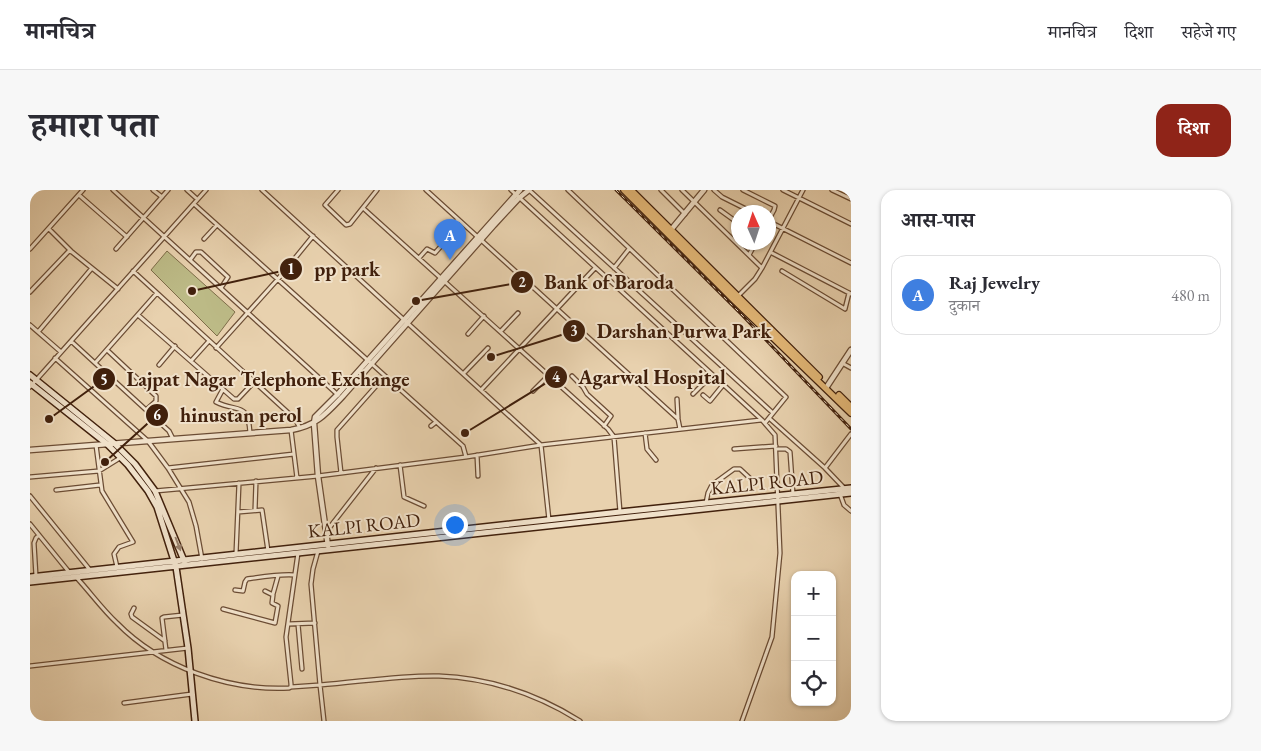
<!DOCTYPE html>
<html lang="hi">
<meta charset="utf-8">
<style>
:root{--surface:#fff;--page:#f7f7f7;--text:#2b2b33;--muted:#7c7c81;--line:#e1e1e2;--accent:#8f2418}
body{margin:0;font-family:"EB Garamond","Noto Serif Devanagari",serif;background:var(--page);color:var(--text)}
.controls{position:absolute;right:15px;bottom:15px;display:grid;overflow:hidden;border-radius:10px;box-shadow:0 1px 4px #0004}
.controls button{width:45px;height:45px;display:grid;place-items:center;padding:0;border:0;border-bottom:1px solid var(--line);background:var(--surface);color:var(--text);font:25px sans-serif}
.compass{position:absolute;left:701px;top:15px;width:45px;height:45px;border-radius:50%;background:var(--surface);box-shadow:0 1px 4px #0004;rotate:357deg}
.you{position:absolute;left:424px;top:334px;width:18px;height:18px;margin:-12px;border:4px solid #fff;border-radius:50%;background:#1a73e8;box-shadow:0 0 0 8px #1a73e833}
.badge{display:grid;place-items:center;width:32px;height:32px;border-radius:50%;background:var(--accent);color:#fff;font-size:16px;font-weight:700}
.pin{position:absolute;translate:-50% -41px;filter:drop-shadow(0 1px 2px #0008)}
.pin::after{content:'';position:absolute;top:26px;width:18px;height:15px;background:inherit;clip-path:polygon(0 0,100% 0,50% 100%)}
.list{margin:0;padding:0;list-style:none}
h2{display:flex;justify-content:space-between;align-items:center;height:65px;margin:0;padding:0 20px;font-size:21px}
h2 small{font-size:16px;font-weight:400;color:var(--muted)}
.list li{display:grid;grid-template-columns:32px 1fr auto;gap:15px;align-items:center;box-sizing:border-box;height:80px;margin:0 10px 10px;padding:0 10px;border:1px solid var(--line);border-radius:15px}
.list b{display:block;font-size:19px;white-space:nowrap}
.list p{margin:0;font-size:16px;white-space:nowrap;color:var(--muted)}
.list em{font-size:16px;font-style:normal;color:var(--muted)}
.icon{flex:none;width:28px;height:28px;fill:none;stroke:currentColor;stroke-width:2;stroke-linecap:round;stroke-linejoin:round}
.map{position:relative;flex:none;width:821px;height:531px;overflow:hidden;border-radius:15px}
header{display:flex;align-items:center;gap:30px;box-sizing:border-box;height:70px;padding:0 25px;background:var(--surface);border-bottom:1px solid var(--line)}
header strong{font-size:24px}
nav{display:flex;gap:28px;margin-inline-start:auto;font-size:18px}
.intro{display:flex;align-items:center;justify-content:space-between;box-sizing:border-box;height:120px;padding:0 30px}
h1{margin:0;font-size:35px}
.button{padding:12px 22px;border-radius:15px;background:var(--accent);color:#fff;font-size:18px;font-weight:700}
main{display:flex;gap:30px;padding:0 30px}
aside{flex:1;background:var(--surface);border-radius:15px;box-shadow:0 1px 4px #0004}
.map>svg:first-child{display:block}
</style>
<header>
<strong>मानचित्र</strong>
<nav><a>मानचित्र</a><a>दिशा</a><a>सहेजे गए</a></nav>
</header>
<div class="intro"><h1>हमारा पता</h1><a class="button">दिशा</a></div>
<main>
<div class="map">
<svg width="821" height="531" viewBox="0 0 821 531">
<rect width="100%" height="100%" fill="#e8d1ae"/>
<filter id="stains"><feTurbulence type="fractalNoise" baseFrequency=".004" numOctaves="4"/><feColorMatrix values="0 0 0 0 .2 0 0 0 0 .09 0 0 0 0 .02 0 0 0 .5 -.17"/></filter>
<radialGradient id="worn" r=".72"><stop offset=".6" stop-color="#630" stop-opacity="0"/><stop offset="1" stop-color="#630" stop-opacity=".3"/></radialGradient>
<path fill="#bcba86" stroke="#7e6d49" d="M137,61L205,122L187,146L121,80Z"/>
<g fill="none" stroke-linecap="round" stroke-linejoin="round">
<g stroke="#6b4c34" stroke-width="5.5">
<path id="minor" d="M83,0L308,205
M123,0L132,7
M157,0L167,9
M232,0L511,255L519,330
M308,0L295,15L316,35L320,34L347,0
M396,0L648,229L650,239
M481,0L732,230L745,245L750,363L742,447L712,531
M499,0L743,223
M538,0L756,207L735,233
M631,0L655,24
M652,0L732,78
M684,0L692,7L722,22
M713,0L745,16L744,20L738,31
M753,0L821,34
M802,0L821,9
M0,1L1,0
M49,5L97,47
M164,14L433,256L436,267
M333,18L578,239L584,247L590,322
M690,20L708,33
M738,31L821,73
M19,39L41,61
M174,49L187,35
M0,59L53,0
M86,59L138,0
M742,63L821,104
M719,65L726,52
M389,68L397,59L405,63L420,46V38L428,29
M160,70L166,62H171L198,87L191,98
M584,78L599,59
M103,81L265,229L270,238
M752,81L815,119L819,103
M0,102L39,61L42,62L88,99
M708,106L725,89L732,78L773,0
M108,125L204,209H208L224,192
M0,135L31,162
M471,141L488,123
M8,142L62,78
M438,144L454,126
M41,151L139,241L143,249
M186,158L248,89L283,46
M77,160L126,206V211L116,220
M25,168L118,251L138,278L159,312L166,336L172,369
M161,171L179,151
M65,173L127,103
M812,173L821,178
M129,175L145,156
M434,183L458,158
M542,186L553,197L557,204L581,226L574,236
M0,197L176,0
M193,199L186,212C208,223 218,211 220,243
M451,200L565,78
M503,201L519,185
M663,204L682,185
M673,205L680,211L693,195
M647,209L648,228
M739,228L795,278L815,299
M401,236L406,232
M261,240L267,288
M615,243L617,259L626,270
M66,255L72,301L103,352L89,357L84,364L87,377
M704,259L746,256
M746,259H756L760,262L763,304
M447,265L448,286
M370,275L374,307L394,316
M138,278L264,264
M795,278L821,244
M311,283L307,247V240L355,186
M0,287L69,281L90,268
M26,300L70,295
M125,301L288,286L436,267L511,255L731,230
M810,304L814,315L821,321
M0,306L60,380
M676,313L678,303L682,295L704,279H710L724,292
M225,320L226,291
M208,322L232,320L238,361
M0,334L39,382
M296,342L346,278
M288,361L283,379L281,394L290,495C330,492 369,485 409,486C459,488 507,504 550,531
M206,364L209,293
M6,386L4,353L6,348L9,345
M46,387C60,402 72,419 87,433C130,477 198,501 259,498L261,497V494L256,447L268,363
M205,400L213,401L215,392L217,389C231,387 250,384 264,385
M243,404L248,386
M104,418L101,424L102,427L135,451
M193,419L245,433L248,416L242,413L243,405L235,401
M259,434L285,433
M268,434L272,479
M136,460L132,428L134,427L153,425
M0,476L158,458
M261,497L290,495L294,531
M94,513L162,504"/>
</g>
<g stroke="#6b4c34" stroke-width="7">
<path id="tertiary" d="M640,41L674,0
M796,198L821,160
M0,260L261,240C286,236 296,224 313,206L464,35L489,8L499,0
M298,356L288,286L284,233L285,227L307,205L490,0"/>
</g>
<g stroke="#41200c" stroke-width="8">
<path id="secondary" d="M0,185L84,253L105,274L125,301L155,373
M0,193L77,254L98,275L118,301L127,317L146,377L158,458L165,531
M0,387L590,322L821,298
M0,392L821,303"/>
</g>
<g stroke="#41200c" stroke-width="8">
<path id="trunk" d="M594,0L704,110L821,223
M601,0L789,187
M809,205L821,217"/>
</g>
<use href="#minor" stroke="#f0e1ca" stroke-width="3"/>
<use href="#tertiary" stroke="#f0e1ca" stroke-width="4.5"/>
<use href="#secondary" stroke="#f0e1ca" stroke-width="5"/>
<use href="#trunk" stroke="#e4b877" stroke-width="5.5"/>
<g stroke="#41200c" stroke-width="3">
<path id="rail" d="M586,0L711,124L821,239"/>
</g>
<use href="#rail" stroke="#f0e1ca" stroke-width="1" stroke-dasharray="4" stroke-linecap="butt"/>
</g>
<defs><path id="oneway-solid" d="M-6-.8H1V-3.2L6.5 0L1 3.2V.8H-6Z" transform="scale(1.25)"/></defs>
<use fill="#98806b" href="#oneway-solid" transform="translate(148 354) rotate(69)"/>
<g text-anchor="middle" stroke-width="4" stroke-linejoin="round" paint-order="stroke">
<g font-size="19" fill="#41200c" stroke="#f0e1ca">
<text transform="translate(737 292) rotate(-6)" y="7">KALPI ROAD</text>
<text transform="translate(334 335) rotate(-6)" y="7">KALPI ROAD</text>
</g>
</g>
<path fill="none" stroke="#41200c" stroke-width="2" d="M162 101L261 79M386 111L492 92M461 167L544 141M435 243L526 187M19 229L74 189M75 272L127 225"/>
<g fill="#41200c" stroke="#f0e1ca" stroke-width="2">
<circle cx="162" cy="101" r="5"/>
<circle cx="386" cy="111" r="5"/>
<circle cx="461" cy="167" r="5"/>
<circle cx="435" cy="243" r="5"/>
<circle cx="19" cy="229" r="5"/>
<circle cx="75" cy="272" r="5"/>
<circle cx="261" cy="79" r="12"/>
<circle cx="492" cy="92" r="12"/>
<circle cx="544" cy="141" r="12"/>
<circle cx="526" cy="187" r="12"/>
<circle cx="74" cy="189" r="12"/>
<circle cx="127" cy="225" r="12"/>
</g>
<g font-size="15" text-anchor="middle" font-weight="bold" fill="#fff">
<text x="261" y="84">1</text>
<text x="492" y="97">2</text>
<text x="544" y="146">3</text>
<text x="526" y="192">4</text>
<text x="74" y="195">5</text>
<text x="127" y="230">6</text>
</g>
<g font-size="20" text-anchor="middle" font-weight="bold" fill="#41200c" stroke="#f0e1ca" stroke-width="4" stroke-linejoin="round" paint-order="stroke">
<text x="317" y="86">pp park</text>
<text x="579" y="99">Bank of Baroda</text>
<text x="654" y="148">Darshan Purwa Park</text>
<text x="622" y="194">Agarwal Hospital</text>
<text x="238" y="196">Lajpat Nagar Telephone Exchange</text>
<text x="211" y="232">hinustan perol</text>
</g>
<rect width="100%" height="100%" filter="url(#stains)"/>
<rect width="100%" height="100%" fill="url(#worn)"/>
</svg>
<div class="controls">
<button>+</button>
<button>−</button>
<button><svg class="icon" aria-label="locate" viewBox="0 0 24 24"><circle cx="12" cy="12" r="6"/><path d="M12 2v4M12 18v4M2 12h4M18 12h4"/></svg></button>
</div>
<svg class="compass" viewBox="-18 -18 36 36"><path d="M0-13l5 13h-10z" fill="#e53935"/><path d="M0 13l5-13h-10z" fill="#7c7c81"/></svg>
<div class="you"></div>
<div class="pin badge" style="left:420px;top:70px;background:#3f7fe0">A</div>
</div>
<aside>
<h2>आस-पास<small></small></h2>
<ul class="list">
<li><span class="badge" style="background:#3f7fe0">A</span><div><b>Raj Jewelry</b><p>दुकान</p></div><em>480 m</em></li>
</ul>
</aside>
</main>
